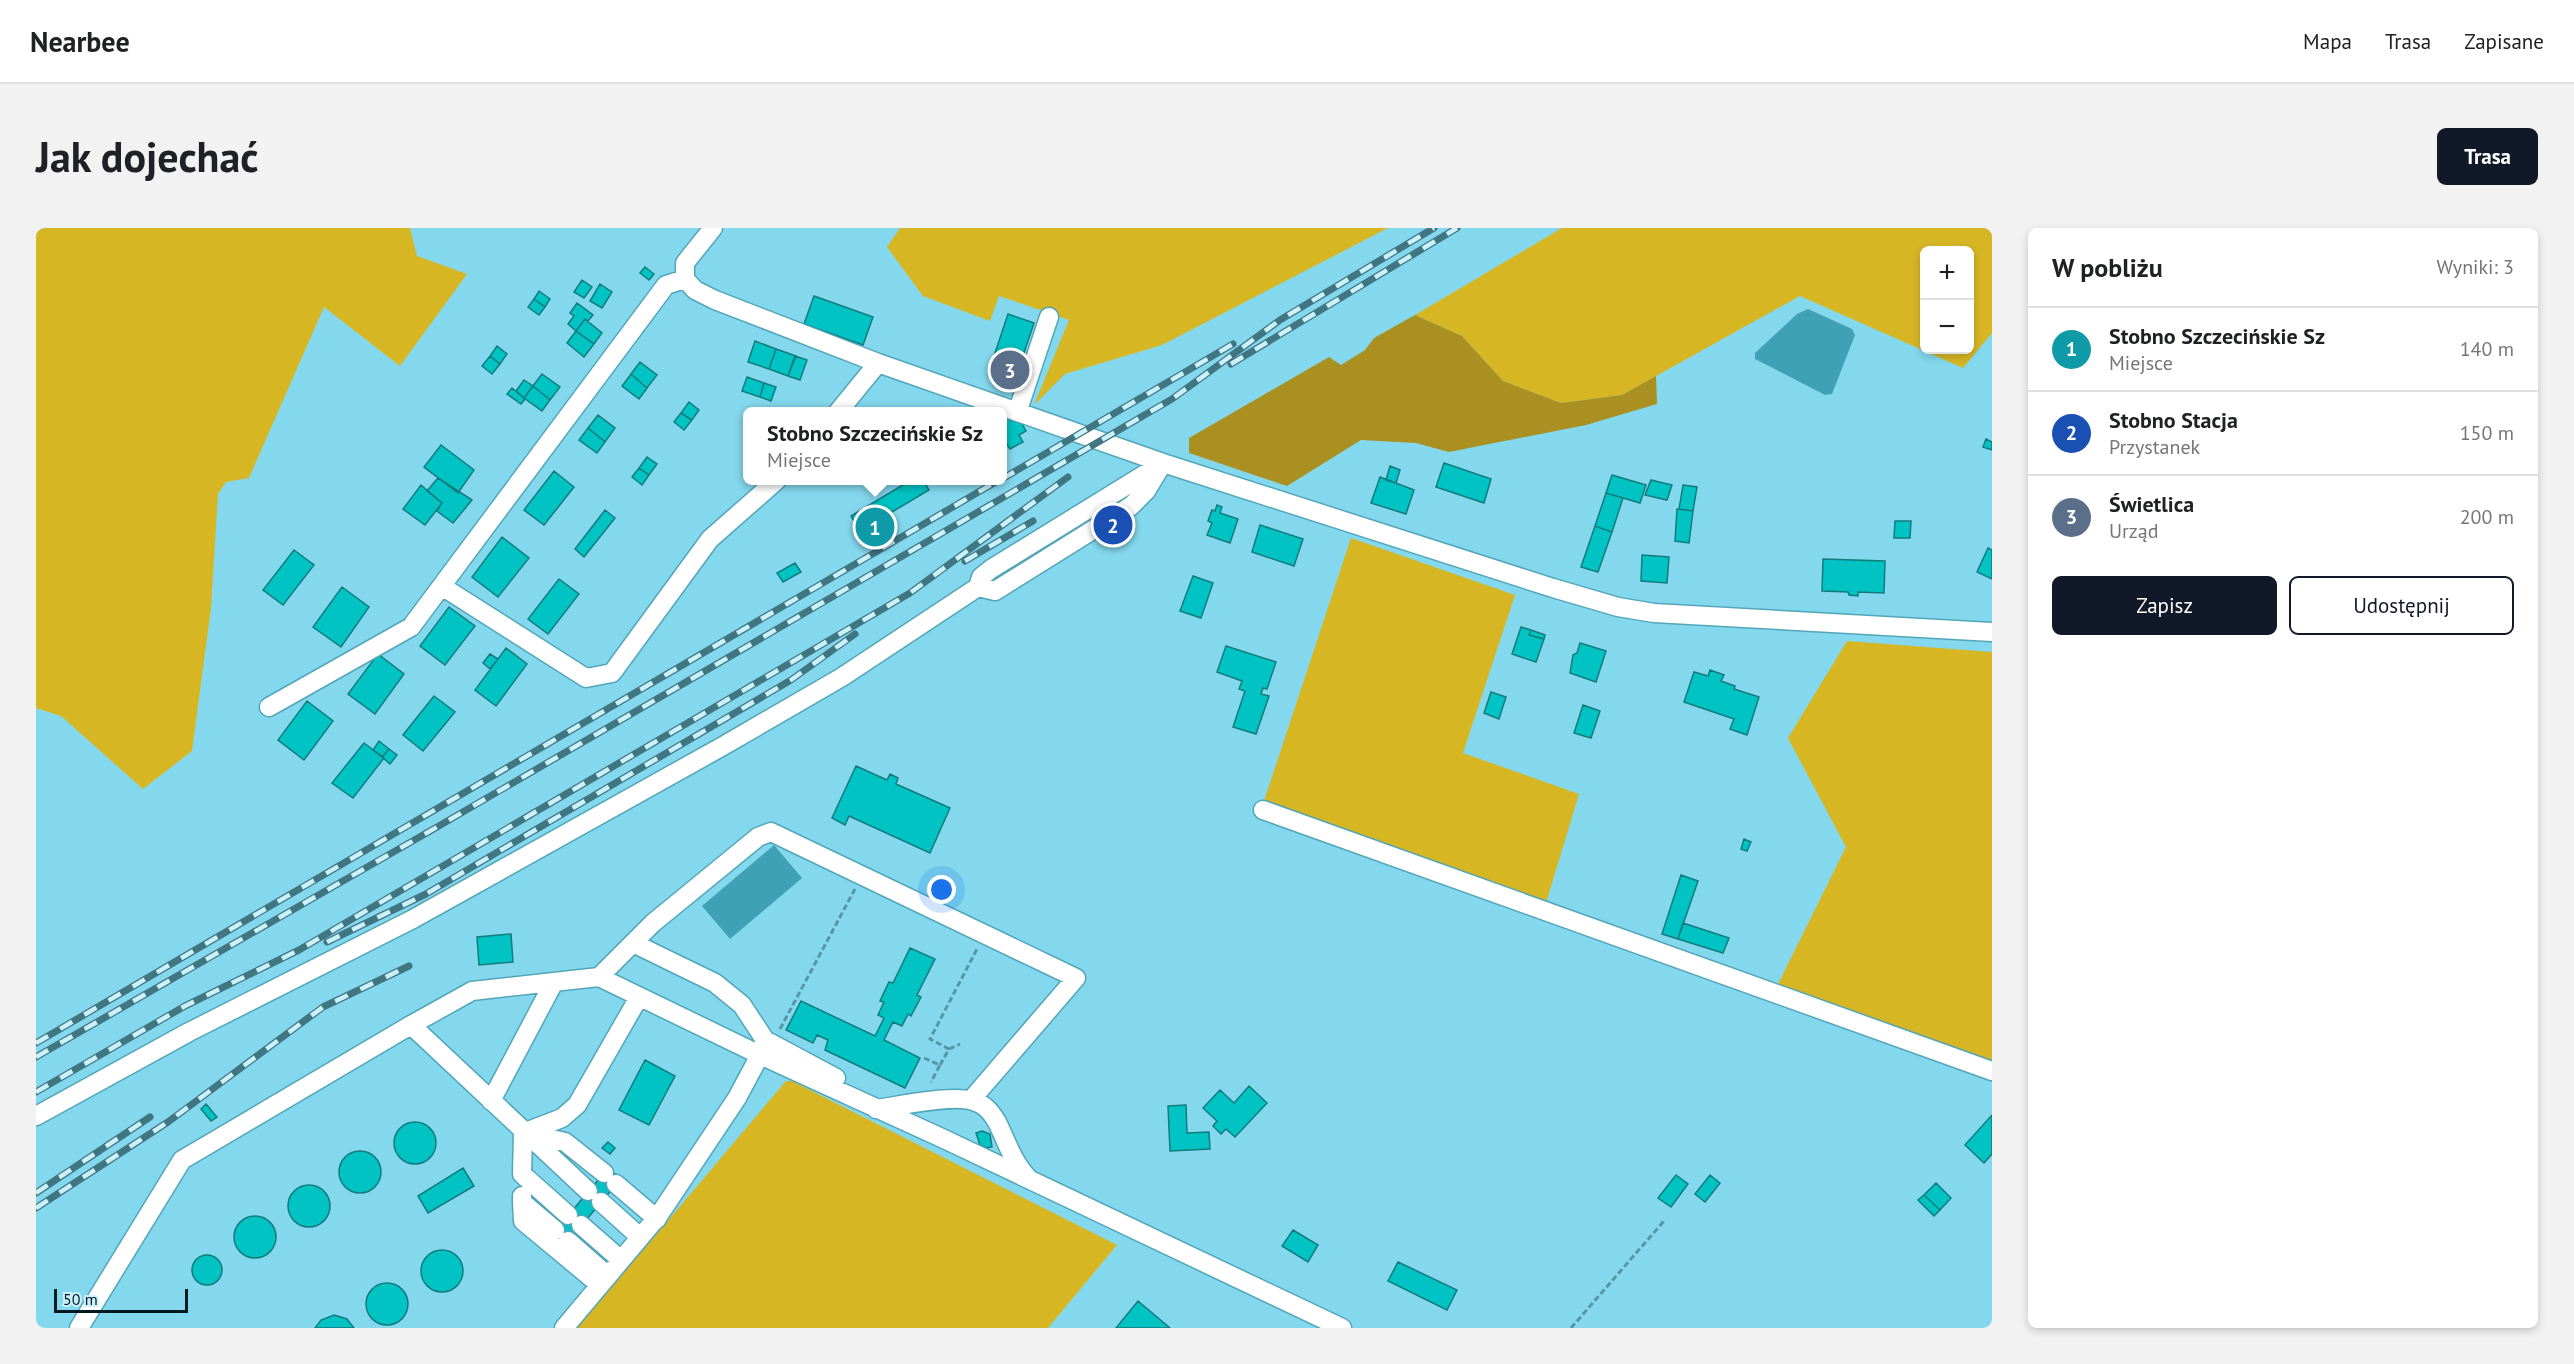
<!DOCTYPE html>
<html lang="pl">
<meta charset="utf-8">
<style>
:root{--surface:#fff;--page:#f2f2f2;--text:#202124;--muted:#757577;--line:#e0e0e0;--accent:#111827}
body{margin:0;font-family:"PT Sans",sans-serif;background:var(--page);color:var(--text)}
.controls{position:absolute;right:18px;top:18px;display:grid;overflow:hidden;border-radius:9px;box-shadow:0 3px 9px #0003}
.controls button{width:54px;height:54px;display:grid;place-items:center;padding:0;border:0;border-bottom:2px solid var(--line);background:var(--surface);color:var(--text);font:30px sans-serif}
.scale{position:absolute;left:18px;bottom:15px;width:134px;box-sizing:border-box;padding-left:6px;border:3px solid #011a20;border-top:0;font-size:16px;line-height:21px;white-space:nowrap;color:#011a20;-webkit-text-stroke:4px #cbf2fc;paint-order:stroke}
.you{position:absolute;left:906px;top:662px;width:21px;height:21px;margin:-15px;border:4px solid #fff;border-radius:50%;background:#1a73e8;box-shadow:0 0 0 9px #1a73e833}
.badge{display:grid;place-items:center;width:39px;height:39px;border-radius:50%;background:var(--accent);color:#fff;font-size:20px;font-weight:700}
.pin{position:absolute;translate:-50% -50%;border:3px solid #fff;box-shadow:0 2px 6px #0006}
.popup{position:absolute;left:707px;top:179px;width:264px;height:78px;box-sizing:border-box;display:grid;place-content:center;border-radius:9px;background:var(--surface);filter:drop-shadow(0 2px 4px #0005);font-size:20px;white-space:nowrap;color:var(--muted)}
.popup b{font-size:22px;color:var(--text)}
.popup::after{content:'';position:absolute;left:50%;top:100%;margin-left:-12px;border:12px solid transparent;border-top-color:var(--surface)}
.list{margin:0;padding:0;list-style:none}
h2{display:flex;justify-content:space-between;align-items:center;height:78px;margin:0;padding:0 24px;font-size:26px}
h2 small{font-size:20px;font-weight:400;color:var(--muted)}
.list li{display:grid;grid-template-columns:39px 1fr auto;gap:18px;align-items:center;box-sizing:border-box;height:84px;padding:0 24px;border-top:2px solid var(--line)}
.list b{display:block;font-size:22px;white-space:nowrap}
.list p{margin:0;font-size:20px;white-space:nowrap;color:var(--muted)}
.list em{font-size:20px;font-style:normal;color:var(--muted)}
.actions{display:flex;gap:12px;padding:18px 24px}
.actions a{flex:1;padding:14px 0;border:2px solid var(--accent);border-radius:9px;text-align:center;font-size:21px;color:var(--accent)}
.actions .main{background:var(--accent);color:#fff}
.map{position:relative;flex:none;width:1956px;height:1100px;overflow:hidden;border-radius:9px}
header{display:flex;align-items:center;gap:36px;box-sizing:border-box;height:84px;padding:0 30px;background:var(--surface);border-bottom:2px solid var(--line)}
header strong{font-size:28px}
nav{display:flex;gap:33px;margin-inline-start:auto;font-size:21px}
.intro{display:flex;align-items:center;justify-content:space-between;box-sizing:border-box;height:144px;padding:0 36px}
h1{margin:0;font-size:42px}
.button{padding:15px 27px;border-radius:9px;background:var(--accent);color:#fff;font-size:21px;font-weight:700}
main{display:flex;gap:36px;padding:0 36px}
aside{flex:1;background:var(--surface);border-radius:9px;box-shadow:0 3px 9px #0003}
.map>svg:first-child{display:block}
</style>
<header>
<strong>Nearbee</strong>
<nav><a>Mapa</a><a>Trasa</a><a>Zapisane</a></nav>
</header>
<div class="intro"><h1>Jak dojechać</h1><a class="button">Trasa</a></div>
<main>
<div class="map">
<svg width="1956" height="1100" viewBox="0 0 1956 1100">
<rect width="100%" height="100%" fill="#84d8ed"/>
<path fill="#d7b624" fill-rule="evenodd" d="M0,0H374L381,28L431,46L364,138L288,79L213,250L190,254L182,266L175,380L156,523L107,561L25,488L0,480Z
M864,0H1352L1126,117L1029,146L998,177L1033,92L963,68L954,93L887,68L851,19Z
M1526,0H1956V105L1927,140L1764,68L1586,167L1525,175L1467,153L1426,108L1379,87ZM1888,22H1934V122H1888Z
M1315,310L1479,367L1427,525L1543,566L1510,675L1228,573Z
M1811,413L1956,424V847L1741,758L1810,619L1752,510Z
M750,853H756L1081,1017L1012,1100H541Z"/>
<path fill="#aa9020" d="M1379,87L1426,108L1467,153L1525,175L1586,167L1620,148L1621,176L1550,197L1413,224L1380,215L1325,212L1251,258L1153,225V210L1293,129L1305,137L1329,122L1338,110Z"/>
<path fill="#40a1b6" d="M1772,81L1816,101L1819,107L1796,166L1789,167L1719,131V125L1761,86Z
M738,617L766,650L694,711L666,678Z"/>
<path fill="#02c3c3" stroke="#137b7c" stroke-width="1.5" d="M609,39L618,46L613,52L604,45Z
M546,52L556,59L548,70L538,64Z
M564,56L576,64L566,80L554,73Z
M503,63L514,71L509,79L498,71Z
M778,68L837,89L827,117L768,96Z
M498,71L509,79L503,87L492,79Z
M541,75L557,87L552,93L549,91L540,103L532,96L538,88L534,85Z
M972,86L998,95L979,152L953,143Z
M549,91L566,105L558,116L540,103Z
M540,103L558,116L548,129L531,115Z
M719,113L740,121L733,141L712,134Z
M461,118L471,126L464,136L454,128Z
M740,121L760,128L752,148L733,141Z
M454,128L464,136L456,146L446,138Z
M759,128L771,132L764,152L752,148Z
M604,134L621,147L611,160L595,146Z
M506,146L524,159L514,172L497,158Z
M595,146L611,160L603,171L586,158Z
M711,149L728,155L724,169L706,163Z
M488,152L497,158L488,170L480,163Z
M728,155L740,159L735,173L724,169Z
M497,158L514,172L506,183L488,170Z
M476,160L489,171L485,176L471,166Z
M653,174L663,182L656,192L645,185Z
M645,185L656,192L648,202L638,194Z
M562,187L579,200L569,214L552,200Z
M971,187L975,193L982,189L990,203L983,207L987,214L974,221L966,209V189Z
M552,200L569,214L561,225L543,212Z
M1950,211L1956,214V222L1947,219Z
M405,217L438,242L422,265L388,239Z
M611,229L621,236L613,247L603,240Z
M1408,235L1455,251L1448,275L1400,259Z
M1354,238L1364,242L1360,255L1350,252Z
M603,240L613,247L606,257L596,249Z
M518,243L538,259L508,297L488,282Z
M1576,247L1610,257L1604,275L1570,265Z
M1344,249L1378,262L1370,286L1335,275Z
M402,250L436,272L417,295L401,283L406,275L391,263Z
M875,252H887L893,262L824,303L815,288Z
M1615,252L1636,257L1631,272L1609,267Z
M385,257L406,275L389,297L367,281Z
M1647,257L1661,259L1657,283L1643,281Z
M1570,265L1587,270L1576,304L1559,298Z
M1181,277L1186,279L1184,285L1202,291L1194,315L1171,307L1176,295L1172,293L1176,282L1179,283Z
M1641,281L1657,283L1653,315L1639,313Z
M569,282L579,290L548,329L539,321Z
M847,291L850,298L832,308L828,301Z
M1859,293H1875L1874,310H1858Z
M1224,297L1267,311L1258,338L1216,324Z
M1559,298L1576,304L1562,344L1545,339Z
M466,309L493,330L462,369L436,349Z
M1952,320L1956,322V351L1941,344Z
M258,322L278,337L247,377L227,362Z
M1606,327L1633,329L1631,355L1605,353Z
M1787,331L1849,333L1848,365L1822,364V368L1813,367L1812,364L1786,363Z
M759,335L765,344L747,354L741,345Z
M1157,348L1177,355L1165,390L1144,383Z
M523,351L543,366L512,406L492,391Z
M306,359L333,379L305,419L277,399Z
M413,379L439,398L409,437L384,418Z
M1485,399L1495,402L1493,407L1508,411L1500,434L1476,426Z
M1495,402L1509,407L1508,411L1493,407Z
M1544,415L1570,423L1560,454L1534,445L1537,427L1541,425Z
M1190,418L1240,434L1231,461L1227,460L1225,466L1233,468L1220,506L1197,499L1209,463L1203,461L1206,453L1181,444Z
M470,420L491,436L460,478L439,462Z
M342,426L368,446L339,486L312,466Z
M454,426L462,431L454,441L447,435Z
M1674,442L1688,447L1685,453L1699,458L1698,461L1723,469L1711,507L1694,501L1698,491L1648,474L1658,444L1672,448Z
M1455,464L1470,469L1463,491L1448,485Z
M398,468L419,484L387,523L367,507Z
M271,473L297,493L268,532L242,512Z
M1547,477L1564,483L1555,510L1538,505Z
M343,513L353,521L346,529L337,522Z
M328,515L348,530L317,570L296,555Z
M353,521L361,527L354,536L346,529Z
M820,538L851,552L854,546L862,550L860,556L914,580L894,625L813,588L809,597L796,590Z
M1708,611L1715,614L1711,623L1705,621Z
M1645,647L1662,653L1642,711L1626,706Z
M1647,695L1693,710L1687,725L1642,711Z
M475,706L477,734L443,737L441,709Z
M874,720L899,731L881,767L885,769L875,788L872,786L866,798L857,794L848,812L884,830L869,860L789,822L792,812L781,807L777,815L750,802L765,773L839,808L848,790L842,787L848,774L844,773L853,754L857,755Z
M609,832L639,848L613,897L583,882Z
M1213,858L1231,875L1199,909L1190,901L1185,906L1177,898L1181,893L1167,880L1184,862L1198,875Z
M170,876L181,889L175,893L165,881Z
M1150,877L1151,905L1173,904L1174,921L1134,923L1132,878Z
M1956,887V926L1948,935L1929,917Z
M358 915a21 21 0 1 1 42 0a21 21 0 1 1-42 0Z
M946,903L954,906L956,919L950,920L944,917L940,905Z
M572,914L579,920L574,926L566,920Z
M303 944a21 21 0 1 1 42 0a21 21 0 1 1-42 0Z
M427,940L438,958L392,985L382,968Z
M572,940L585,951L527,1019L515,1008Z
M1640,947L1652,956L1635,979L1622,970Z
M1674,947L1684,955L1669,974L1659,966Z
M1900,955L1915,970L1904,982L1888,967Z
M252 978a21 21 0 1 1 42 0a21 21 0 1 1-42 0Z
M1888,967L1904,982L1898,988L1882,972Z
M198 1009a21 21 0 1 1 42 0a21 21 0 1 1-42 0Z
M1257,1002L1282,1017L1272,1034L1246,1018Z
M385 1043a21 21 0 1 1 42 0a21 21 0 1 1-42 0Z
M156 1042a15 15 0 1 1 30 0a15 15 0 1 1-30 0Z
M1362,1034L1421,1062L1411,1082L1352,1053Z
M330 1076a21 21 0 1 1 42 0a21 21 0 1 1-42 0Z
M1102,1073L1134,1100H1080Z
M298,1087L311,1091L318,1100H279L285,1092Z"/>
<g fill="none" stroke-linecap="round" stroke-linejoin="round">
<g stroke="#52a6ba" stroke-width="21">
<path id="minor" d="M677,0L649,35V51L659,62L679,72L842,135L1127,235L1517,360L1582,379L1618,385L1956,404
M982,182L1013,89
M802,184L842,135
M1127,235L1110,263L1095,278L959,363L942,359L945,349L955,341Z
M407,359L550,450L576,445L674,311L741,252
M233,479L375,399L630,57L649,51
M1227,582L1956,843
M597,715L679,755L706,777L729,812L724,827L908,911L1306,1100
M375,797L436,763L563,749L617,695L722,609L735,604L1040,750L935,872
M729,812L800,850
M455,873L518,754
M840,881C863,878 918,866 937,873C949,876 955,884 961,894C971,914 977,935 993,951
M0,888L153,804L377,691L687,518L806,449L942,359
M487,905L526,890L541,877L603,769
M487,905L486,946L532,987
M489,905L529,914L568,945
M580,956L621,991
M486,968V974L519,1002
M486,974L487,993L564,1057
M565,974L604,1009
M545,997L585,1032
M532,1013L572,1048
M43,1100L146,932L375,797L552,963
M528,1100L623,987L701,870L724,827L563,749"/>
</g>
<path stroke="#5796a6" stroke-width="3" stroke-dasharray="6 3" stroke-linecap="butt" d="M744,801L819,661
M913,821L924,816
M888,830L904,837L895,854
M904,837L913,821L894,811L941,721
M1535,1100L1628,993"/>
<use href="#minor" stroke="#fff" stroke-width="18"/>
<g stroke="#407582" stroke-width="7">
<path id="rail" d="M1195,136L1421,0
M966,251L1197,116
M929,333L997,293
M291,714L390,666L755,452L819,406
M0,815L963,252
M0,829L408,595L1136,171L1244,92L1398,0
M0,864L149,778L263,722L874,365L1032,249
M0,965L114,889
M0,980L132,894L287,779L373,738"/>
</g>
<use href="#rail" stroke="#cbf2fc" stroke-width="4.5" stroke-dasharray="14" stroke-linecap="butt"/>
</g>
</svg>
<div class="controls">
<button>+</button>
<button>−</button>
</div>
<div class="scale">50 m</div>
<div class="you"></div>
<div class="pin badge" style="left:839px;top:299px;background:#0f9aa8">1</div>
<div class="popup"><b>Stobno Szczecińskie Sz</b>Miejsce</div>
<div class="pin badge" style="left:1077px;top:297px;background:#1a4fb4">2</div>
<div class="pin badge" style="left:974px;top:142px;background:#5c6f8a">3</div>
</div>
<aside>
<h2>W pobliżu<small>Wyniki: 3</small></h2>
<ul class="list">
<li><span class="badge" style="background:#0f9aa8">1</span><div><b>Stobno Szczecińskie Sz</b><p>Miejsce</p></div><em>140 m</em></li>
<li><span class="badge" style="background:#1a4fb4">2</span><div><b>Stobno Stacja</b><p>Przystanek</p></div><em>150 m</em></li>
<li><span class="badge" style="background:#5c6f8a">3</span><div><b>Świetlica</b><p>Urząd</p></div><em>200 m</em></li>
</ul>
<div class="actions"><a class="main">Zapisz</a><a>Udostępnij</a></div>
</aside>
</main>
